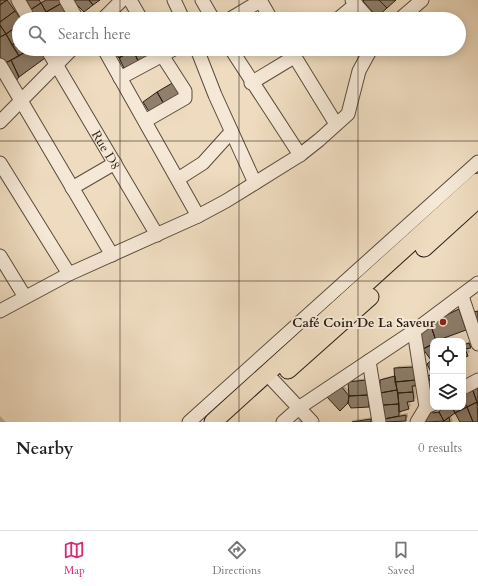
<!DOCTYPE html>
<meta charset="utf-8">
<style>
:root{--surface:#fff;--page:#f2f2f2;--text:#222;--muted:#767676;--line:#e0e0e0;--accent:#db2777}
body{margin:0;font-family:Cardo,serif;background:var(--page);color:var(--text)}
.controls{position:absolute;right:12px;bottom:12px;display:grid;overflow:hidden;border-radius:8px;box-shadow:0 2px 10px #0003}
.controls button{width:36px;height:36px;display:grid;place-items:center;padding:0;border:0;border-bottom:1px solid var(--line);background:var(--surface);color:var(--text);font:20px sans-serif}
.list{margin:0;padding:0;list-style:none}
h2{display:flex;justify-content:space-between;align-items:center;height:52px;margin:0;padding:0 16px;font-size:17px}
h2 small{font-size:13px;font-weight:400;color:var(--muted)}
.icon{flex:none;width:22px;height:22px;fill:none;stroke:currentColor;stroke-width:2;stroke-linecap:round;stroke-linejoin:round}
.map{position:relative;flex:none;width:478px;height:422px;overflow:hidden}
.search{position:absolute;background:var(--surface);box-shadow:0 2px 10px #0003;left:12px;right:12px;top:12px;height:44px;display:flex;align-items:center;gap:10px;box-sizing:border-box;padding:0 14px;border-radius:22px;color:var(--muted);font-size:15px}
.sheet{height:108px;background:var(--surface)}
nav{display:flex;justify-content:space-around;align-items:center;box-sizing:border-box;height:56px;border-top:1px solid var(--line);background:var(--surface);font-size:11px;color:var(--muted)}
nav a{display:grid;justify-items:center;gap:2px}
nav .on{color:var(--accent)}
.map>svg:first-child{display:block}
</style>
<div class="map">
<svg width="478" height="422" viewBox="0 0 478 422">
<rect width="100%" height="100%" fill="#efdcc0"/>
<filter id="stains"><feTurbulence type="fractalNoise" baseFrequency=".005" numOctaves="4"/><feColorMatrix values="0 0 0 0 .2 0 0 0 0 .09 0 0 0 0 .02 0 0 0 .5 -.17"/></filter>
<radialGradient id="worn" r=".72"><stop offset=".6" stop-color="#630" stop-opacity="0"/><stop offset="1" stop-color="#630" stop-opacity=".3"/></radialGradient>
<path fill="#0003" d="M0,0H11L24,19H19V49H46L20,75Z
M24,0H63L74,19H35Z
M463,306L469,325L465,329L443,338L445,341H433V385L428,382L431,379L428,376L433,373L432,360L417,335L436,320Z
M471,341L473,345L468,348L470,352L463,357V344Z
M417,365V382L415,385L416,398L410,401L411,406L408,408L401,410V414L408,413V417L402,422H385L381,380L383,378L396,375L395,369L398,366Z
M369,378L371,403L368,406L329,397L344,385L350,392L349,383L352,380Z
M478,384V422H461L456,412L451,415L453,422H421L433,409L435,411L444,407H463Z
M0,416L6,422H0Z
M373,417L374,422H352L353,420Z
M301,418L305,422H297Z"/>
<path fill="#8f806d" stroke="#271c13" d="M0,0H7L0,5Z
M7,0L15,11L0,22V5Z
M23,0H39L41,3L30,10Z
M46,0H60L62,3L46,12L41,3Z
M72,0H89L93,5L84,12Z
M89,0H100L93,5Z
M364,0H379L387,8L377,17L363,1Z
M379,0H396L387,8Z
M41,3L49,17L47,19H34L30,10Z
M62,3L66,13L56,19H50L46,12Z
M15,11L21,19H19V25L6,34L0,25V22Z
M66,13L70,19H56Z
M0,25L6,34L0,37Z
M19,25V41L12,45L6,34Z
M6,34L19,56L2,65L0,61V37Z
M19,41V49H30L19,56L12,45Z
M30,49H40L45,58L19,77L11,60Z
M112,49H132L133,50L119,58Z
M134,49H154L156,51L139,63L133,50Z
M133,50L139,63L124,68L119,58Z
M11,60L19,77L13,85L2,65Z
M174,82L182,94L164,104L157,92Z
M157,92L164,104L150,113L143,102Z
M459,309L466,330L436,341L430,323Z
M478,311V326L473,312Z
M430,323L436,341H433V344L423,349L415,335Z
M469,343L471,348L465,349L468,356L463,358V345Z
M433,344V359L431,360L423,349Z
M433,359V374H432L427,364Z
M415,367L416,380L395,382L394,368Z
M433,374V386L430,387L426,382L430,380L427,376Z
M395,376L397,390L380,393V380Z
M366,380L368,395L349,396L348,382Z
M416,380L415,386H412L413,392L398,393L395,382Z
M478,385V405L472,388Z
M341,386L349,396L348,403L340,411L327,397Z
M472,388L477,402L467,407L463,400V392Z
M397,390L399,404L383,405L380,393Z
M413,392L414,401L407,402L409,409L399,412L398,393Z
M368,395L369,407L351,408L348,403L349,396Z
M463,400L467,407L455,413L452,407H463Z
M477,402L478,422H473L467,407Z
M399,404V416L384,419L383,405Z
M443,407H452L455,413L444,421L439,412Z
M467,407L473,422H460L455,413Z
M430,410L433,413L439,412L444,421L427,422L422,418Z
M406,415V421L384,422V419Z
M449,417L450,422H442L444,421Z
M371,419V422H352Z"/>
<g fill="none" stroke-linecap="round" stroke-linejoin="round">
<g stroke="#594c3e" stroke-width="15">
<g id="minor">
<path d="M18,0L29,19"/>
<path d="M66,0L77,19"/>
<path d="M130,0L141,19"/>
<path d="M174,0L183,19"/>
<path d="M202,0L213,19"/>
<path d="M260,0L271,19"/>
<path d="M352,0L369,19"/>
<path d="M103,19L122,0"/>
<path d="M230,19L260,1"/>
<path d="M338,19L356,4"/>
<path d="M400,19L422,0"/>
<path id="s1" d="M47,49L157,235"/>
<path d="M104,49L198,216"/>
<path d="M197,49L215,95L255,183"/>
<path d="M231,49L300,155"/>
<path d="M290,49L336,124"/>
<path d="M0,65L112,255"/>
<path d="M120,78L174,49"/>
<path d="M251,83L294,57"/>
<path d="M145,121L185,98V91L158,49"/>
<path d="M0,122L72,49"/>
<path d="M0,163L69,274"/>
<path d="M178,179L203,163L231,132"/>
<path d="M72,188L115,163"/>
<path d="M0,256L25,297"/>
<path d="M462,296L478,344"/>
<path d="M0,311L69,274L198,216L226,201L300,155L319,140L348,114L359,71L371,49"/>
<path d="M414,331L426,407"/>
<path d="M369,361L379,422"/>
<path d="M267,374L312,422"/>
<path d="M463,388L478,380"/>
<path d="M189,422L478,162"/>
<path d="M283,422L300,407L414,331L478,283"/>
<path d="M417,422L426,407L433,404"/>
</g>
</g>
<g stroke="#271c13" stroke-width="19">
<path id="major" d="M424,248L478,199
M288,370L370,297
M213,422L478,182"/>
</g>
<use href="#minor" stroke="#f5e8d6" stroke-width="13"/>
<use href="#major" stroke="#efdcc0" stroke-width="17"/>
</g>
<path fill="none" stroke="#271c13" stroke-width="1" stroke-opacity="0.55" d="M120,0V19M239,0V19M358,0V19M120,49V422M239,49V422M358,49V422M0,141H478M0,281H478"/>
<circle fill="#8f2418" stroke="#f5e8d6" stroke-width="1.5" cx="443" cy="322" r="4"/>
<g text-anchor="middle" stroke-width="4" stroke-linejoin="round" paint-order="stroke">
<g font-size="13" fill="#271c13" stroke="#f5e8d6">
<text dy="5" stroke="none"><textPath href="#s1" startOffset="117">Rue D8</textPath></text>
</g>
<g font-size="13" font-weight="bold" fill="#271c13" stroke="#f5e8d6" text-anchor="end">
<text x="435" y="327">Café Coin De La Saveur</text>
</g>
</g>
<rect width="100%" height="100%" filter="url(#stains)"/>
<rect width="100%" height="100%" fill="url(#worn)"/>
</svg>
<div class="controls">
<button><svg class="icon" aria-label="locate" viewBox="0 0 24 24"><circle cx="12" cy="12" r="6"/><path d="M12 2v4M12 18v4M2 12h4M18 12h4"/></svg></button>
<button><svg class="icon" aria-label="layers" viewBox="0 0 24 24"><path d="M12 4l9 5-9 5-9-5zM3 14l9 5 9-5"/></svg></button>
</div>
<div class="search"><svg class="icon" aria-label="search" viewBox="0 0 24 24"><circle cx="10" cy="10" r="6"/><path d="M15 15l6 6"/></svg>Search here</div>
</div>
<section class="sheet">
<h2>Nearby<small>0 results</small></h2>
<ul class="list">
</ul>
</section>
<nav>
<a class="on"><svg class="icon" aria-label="map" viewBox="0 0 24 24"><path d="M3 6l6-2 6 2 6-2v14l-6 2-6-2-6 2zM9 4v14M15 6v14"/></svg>Map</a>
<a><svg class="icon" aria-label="directions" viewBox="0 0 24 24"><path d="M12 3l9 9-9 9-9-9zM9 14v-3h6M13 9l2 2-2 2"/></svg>Directions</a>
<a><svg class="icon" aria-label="saved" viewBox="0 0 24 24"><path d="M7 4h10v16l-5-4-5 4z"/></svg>Saved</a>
</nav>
